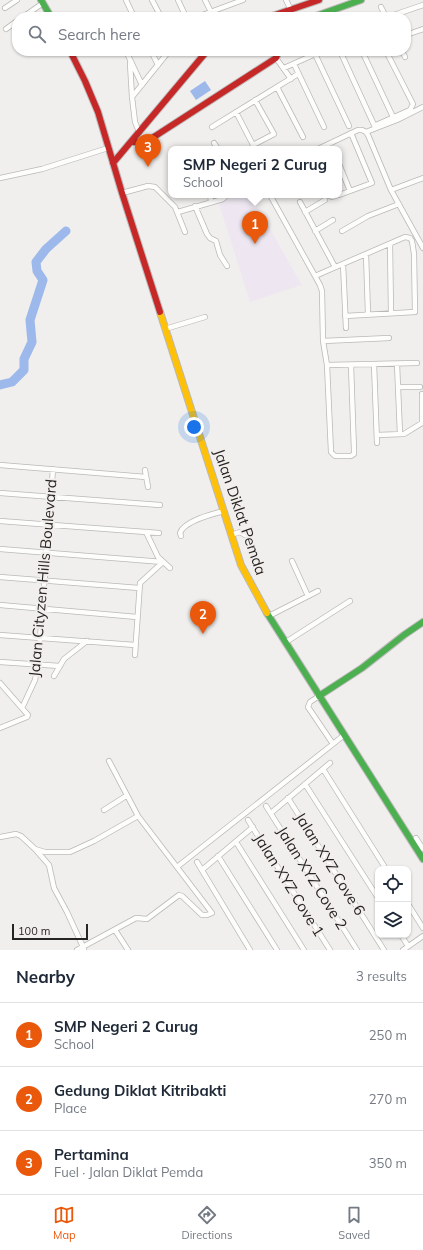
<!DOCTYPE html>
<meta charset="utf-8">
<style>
:root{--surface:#fff;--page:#f6f6f7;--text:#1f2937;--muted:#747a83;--line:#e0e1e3;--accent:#ea580c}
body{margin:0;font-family:Mulish,sans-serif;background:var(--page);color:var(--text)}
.controls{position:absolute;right:12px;bottom:12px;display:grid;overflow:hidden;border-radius:8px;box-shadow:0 1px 3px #0004}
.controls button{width:36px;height:36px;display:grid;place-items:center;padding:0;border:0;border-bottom:1px solid var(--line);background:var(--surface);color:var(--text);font:20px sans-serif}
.scale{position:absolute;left:12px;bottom:10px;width:76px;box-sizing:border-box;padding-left:4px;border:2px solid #262524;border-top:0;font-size:11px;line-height:14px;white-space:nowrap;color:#262524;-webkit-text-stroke:3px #f2eeec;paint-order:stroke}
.you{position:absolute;left:194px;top:427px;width:14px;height:14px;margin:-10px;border:3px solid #fff;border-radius:50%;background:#1a73e8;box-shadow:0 0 0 6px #1a73e833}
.badge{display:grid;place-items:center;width:26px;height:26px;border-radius:50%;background:var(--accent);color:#fff;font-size:13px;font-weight:700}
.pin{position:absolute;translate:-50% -33px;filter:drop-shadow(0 1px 2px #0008)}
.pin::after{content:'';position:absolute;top:21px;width:14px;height:12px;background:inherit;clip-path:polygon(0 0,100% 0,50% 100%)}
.popup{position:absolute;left:168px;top:146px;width:174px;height:52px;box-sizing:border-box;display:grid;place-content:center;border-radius:8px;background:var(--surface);filter:drop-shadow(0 1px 3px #0005);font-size:13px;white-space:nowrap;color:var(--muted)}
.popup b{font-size:15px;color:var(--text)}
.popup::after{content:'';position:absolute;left:50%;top:100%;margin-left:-8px;border:8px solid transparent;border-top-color:var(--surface)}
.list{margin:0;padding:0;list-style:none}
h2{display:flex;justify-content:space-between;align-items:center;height:52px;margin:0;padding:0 16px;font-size:17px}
h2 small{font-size:13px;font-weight:400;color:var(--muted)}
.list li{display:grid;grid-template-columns:26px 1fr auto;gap:12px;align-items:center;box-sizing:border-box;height:64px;padding:0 16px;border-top:1px solid var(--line)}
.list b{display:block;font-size:15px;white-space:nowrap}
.list p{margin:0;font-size:13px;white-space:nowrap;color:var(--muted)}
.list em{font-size:13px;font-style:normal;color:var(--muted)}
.icon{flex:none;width:22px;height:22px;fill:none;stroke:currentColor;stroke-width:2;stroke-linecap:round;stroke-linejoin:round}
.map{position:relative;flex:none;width:423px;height:950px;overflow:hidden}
.search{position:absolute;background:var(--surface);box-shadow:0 1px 3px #0004;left:12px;right:12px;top:12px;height:44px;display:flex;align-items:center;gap:10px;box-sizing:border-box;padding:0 14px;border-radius:16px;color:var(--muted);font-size:15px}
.sheet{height:244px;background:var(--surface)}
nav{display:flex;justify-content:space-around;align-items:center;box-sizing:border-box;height:56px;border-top:1px solid var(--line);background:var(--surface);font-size:11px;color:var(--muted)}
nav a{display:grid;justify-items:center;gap:2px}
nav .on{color:var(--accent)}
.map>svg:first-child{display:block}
</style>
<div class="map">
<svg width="423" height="950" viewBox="0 0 423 950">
<rect width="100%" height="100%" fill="#f1efed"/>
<path fill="#eee7f1" d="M235,195H251L302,285L250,302L219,204Z"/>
<path fill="#9db8ea" d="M205,81L211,90L196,100L190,91Z"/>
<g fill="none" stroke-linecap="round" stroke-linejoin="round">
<path stroke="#9db8ea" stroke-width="9" d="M0,385L12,382L24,370V359L32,342L30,320L43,280L37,271L36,262L46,249L66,231"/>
<g stroke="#bab9b8" stroke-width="6">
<path id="street" d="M126,0L134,17
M152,0L161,17
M178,0L186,17
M205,0L211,12
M286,0L291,10
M381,7L386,17
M5,8L17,0
M23,17L43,3
M197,17L243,0
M388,17L423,5
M6,29L17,21
M406,35L423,29
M126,51L142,85
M151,51L158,65
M340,51L375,127
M362,51L393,117
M402,51L405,57
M315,54L349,126
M276,58L291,79
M130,63L132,97
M294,64L324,127
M284,68L322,51
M277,87L303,137
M236,112L253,145L274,134L255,100
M376,125L410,110L413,104L386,51
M212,127L298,74
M139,132L135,122L132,97L169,51
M366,132L368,135L391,190L423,248
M214,143L218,149
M332,148L333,149
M318,149L358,130H362L366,132L397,120L423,107
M339,164L350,191
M0,178L42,169L108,148
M391,190L423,178
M122,193L148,186L155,187L175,207L185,232
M210,195L211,201
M270,195L320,285L322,291L323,341L327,365L331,452L335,456H351L354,454V451L351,365
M328,195L332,197L338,195
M339,195L372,183L351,133
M300,202L335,267
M195,206L207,234L210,238L216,241L220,255L227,266
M178,212L223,199L227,195
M305,212L325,200
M315,231L333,220
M342,231L368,216L399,204
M390,244L391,313
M366,254L368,314
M343,264L346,328
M315,276L405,237L410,238L412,241L414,254L415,312L345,316
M165,329L205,317
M323,341L389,338
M374,364L377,443
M397,364L400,434
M327,365L417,363
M398,387H420
M377,435L404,434L422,423V394
M0,465L146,477
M145,470L148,487
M0,493L160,505
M0,521L159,533
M146,532L158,557L170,568
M231,535L240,532L245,535L251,533
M181,536L180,533C184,521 212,514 224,511
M0,549L163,562
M292,561L308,596
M0,577L139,588
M0,605L137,617
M269,616L318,591
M0,635L135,645
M286,642L350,601
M135,655L140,583L163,562
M0,662L60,666
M54,676L64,659L87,641
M0,683L28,715L27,717L0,728
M22,708L35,680L38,664L53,469
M333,744L344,735
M323,769L386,869
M305,784L378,898
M288,798L384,950
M266,806L357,950
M104,810L126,796
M271,813L330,763
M248,820L330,950
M0,837L16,834L21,836L35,849L45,852H70L94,841L138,816
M416,838L423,849
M236,842L304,950
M35,849L49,865L54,888L67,912L84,949
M218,856L277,950
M197,862L250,950
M177,867L333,744L308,707L310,702L319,696
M202,870L253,827
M408,904L423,928
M115,930L128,950
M401,935L408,946
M77,950L136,918L147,919L179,895L182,896L202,915H207L212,913L138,816L109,761
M403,950L423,936"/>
</g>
<g stroke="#bab9b8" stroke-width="8">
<path id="fast" d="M41,0L51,17
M313,17L361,0
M267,613L423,859
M319,696L362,668L404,635L423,622"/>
</g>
<g stroke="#bab9b8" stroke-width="8">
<path id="slow" d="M160,312L241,565L267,613"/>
</g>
<g stroke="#bab9b8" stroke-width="8">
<path id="jam" d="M269,17L319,0
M70,51L85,81L98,112L122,193L160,312
M131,142H146L276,58L278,53L277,51
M113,163L207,51"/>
</g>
<use href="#street" stroke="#fdfdfc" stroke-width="4.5"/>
<use href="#fast" stroke="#4caf50" stroke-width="6"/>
<use href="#slow" stroke="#ffc107" stroke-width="6"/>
<use href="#jam" stroke="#c62828" stroke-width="6"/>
</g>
<g text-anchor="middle" stroke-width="4" stroke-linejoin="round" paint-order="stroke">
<g font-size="15" fill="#262524" stroke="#f2eeec">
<text transform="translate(240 512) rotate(71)" y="5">Jalan Diklat Pemda</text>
<text transform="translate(43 578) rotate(-85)" y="5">Jalan Cityzen Hills Boulevard</text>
<text transform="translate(330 864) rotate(58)" y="5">Jalan XYZ Cove 6</text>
<text transform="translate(312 878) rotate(58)" y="5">Jalan XYZ Cove 2</text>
<text transform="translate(289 885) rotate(58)" y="5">Jalan XYZ Cove 1</text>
</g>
</g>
</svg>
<div class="controls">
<button><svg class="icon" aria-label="locate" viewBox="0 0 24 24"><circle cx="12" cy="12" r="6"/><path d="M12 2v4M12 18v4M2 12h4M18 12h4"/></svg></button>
<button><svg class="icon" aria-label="layers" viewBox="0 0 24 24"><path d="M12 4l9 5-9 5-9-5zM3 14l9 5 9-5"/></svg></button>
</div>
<div class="scale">100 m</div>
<div class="you"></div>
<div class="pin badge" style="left:255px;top:244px">1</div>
<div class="popup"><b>SMP Negeri 2 Curug</b>School</div>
<div class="pin badge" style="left:203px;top:634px">2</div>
<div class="pin badge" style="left:148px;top:167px">3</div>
<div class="search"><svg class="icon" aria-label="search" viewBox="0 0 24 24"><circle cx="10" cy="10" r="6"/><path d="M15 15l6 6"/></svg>Search here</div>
</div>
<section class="sheet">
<h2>Nearby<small>3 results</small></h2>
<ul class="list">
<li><span class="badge">1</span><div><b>SMP Negeri 2 Curug</b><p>School</p></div><em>250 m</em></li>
<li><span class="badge">2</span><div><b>Gedung Diklat Kitribakti</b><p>Place</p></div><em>270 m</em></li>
<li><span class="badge">3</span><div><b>Pertamina</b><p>Fuel · Jalan Diklat Pemda</p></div><em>350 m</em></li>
</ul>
</section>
<nav>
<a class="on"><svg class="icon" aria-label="map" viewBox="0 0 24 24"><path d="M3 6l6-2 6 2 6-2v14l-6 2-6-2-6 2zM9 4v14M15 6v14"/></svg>Map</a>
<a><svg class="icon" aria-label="directions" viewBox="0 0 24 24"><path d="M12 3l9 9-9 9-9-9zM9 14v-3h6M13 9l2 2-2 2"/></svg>Directions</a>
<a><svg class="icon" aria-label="saved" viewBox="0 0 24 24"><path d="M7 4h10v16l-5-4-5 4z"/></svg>Saved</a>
</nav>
